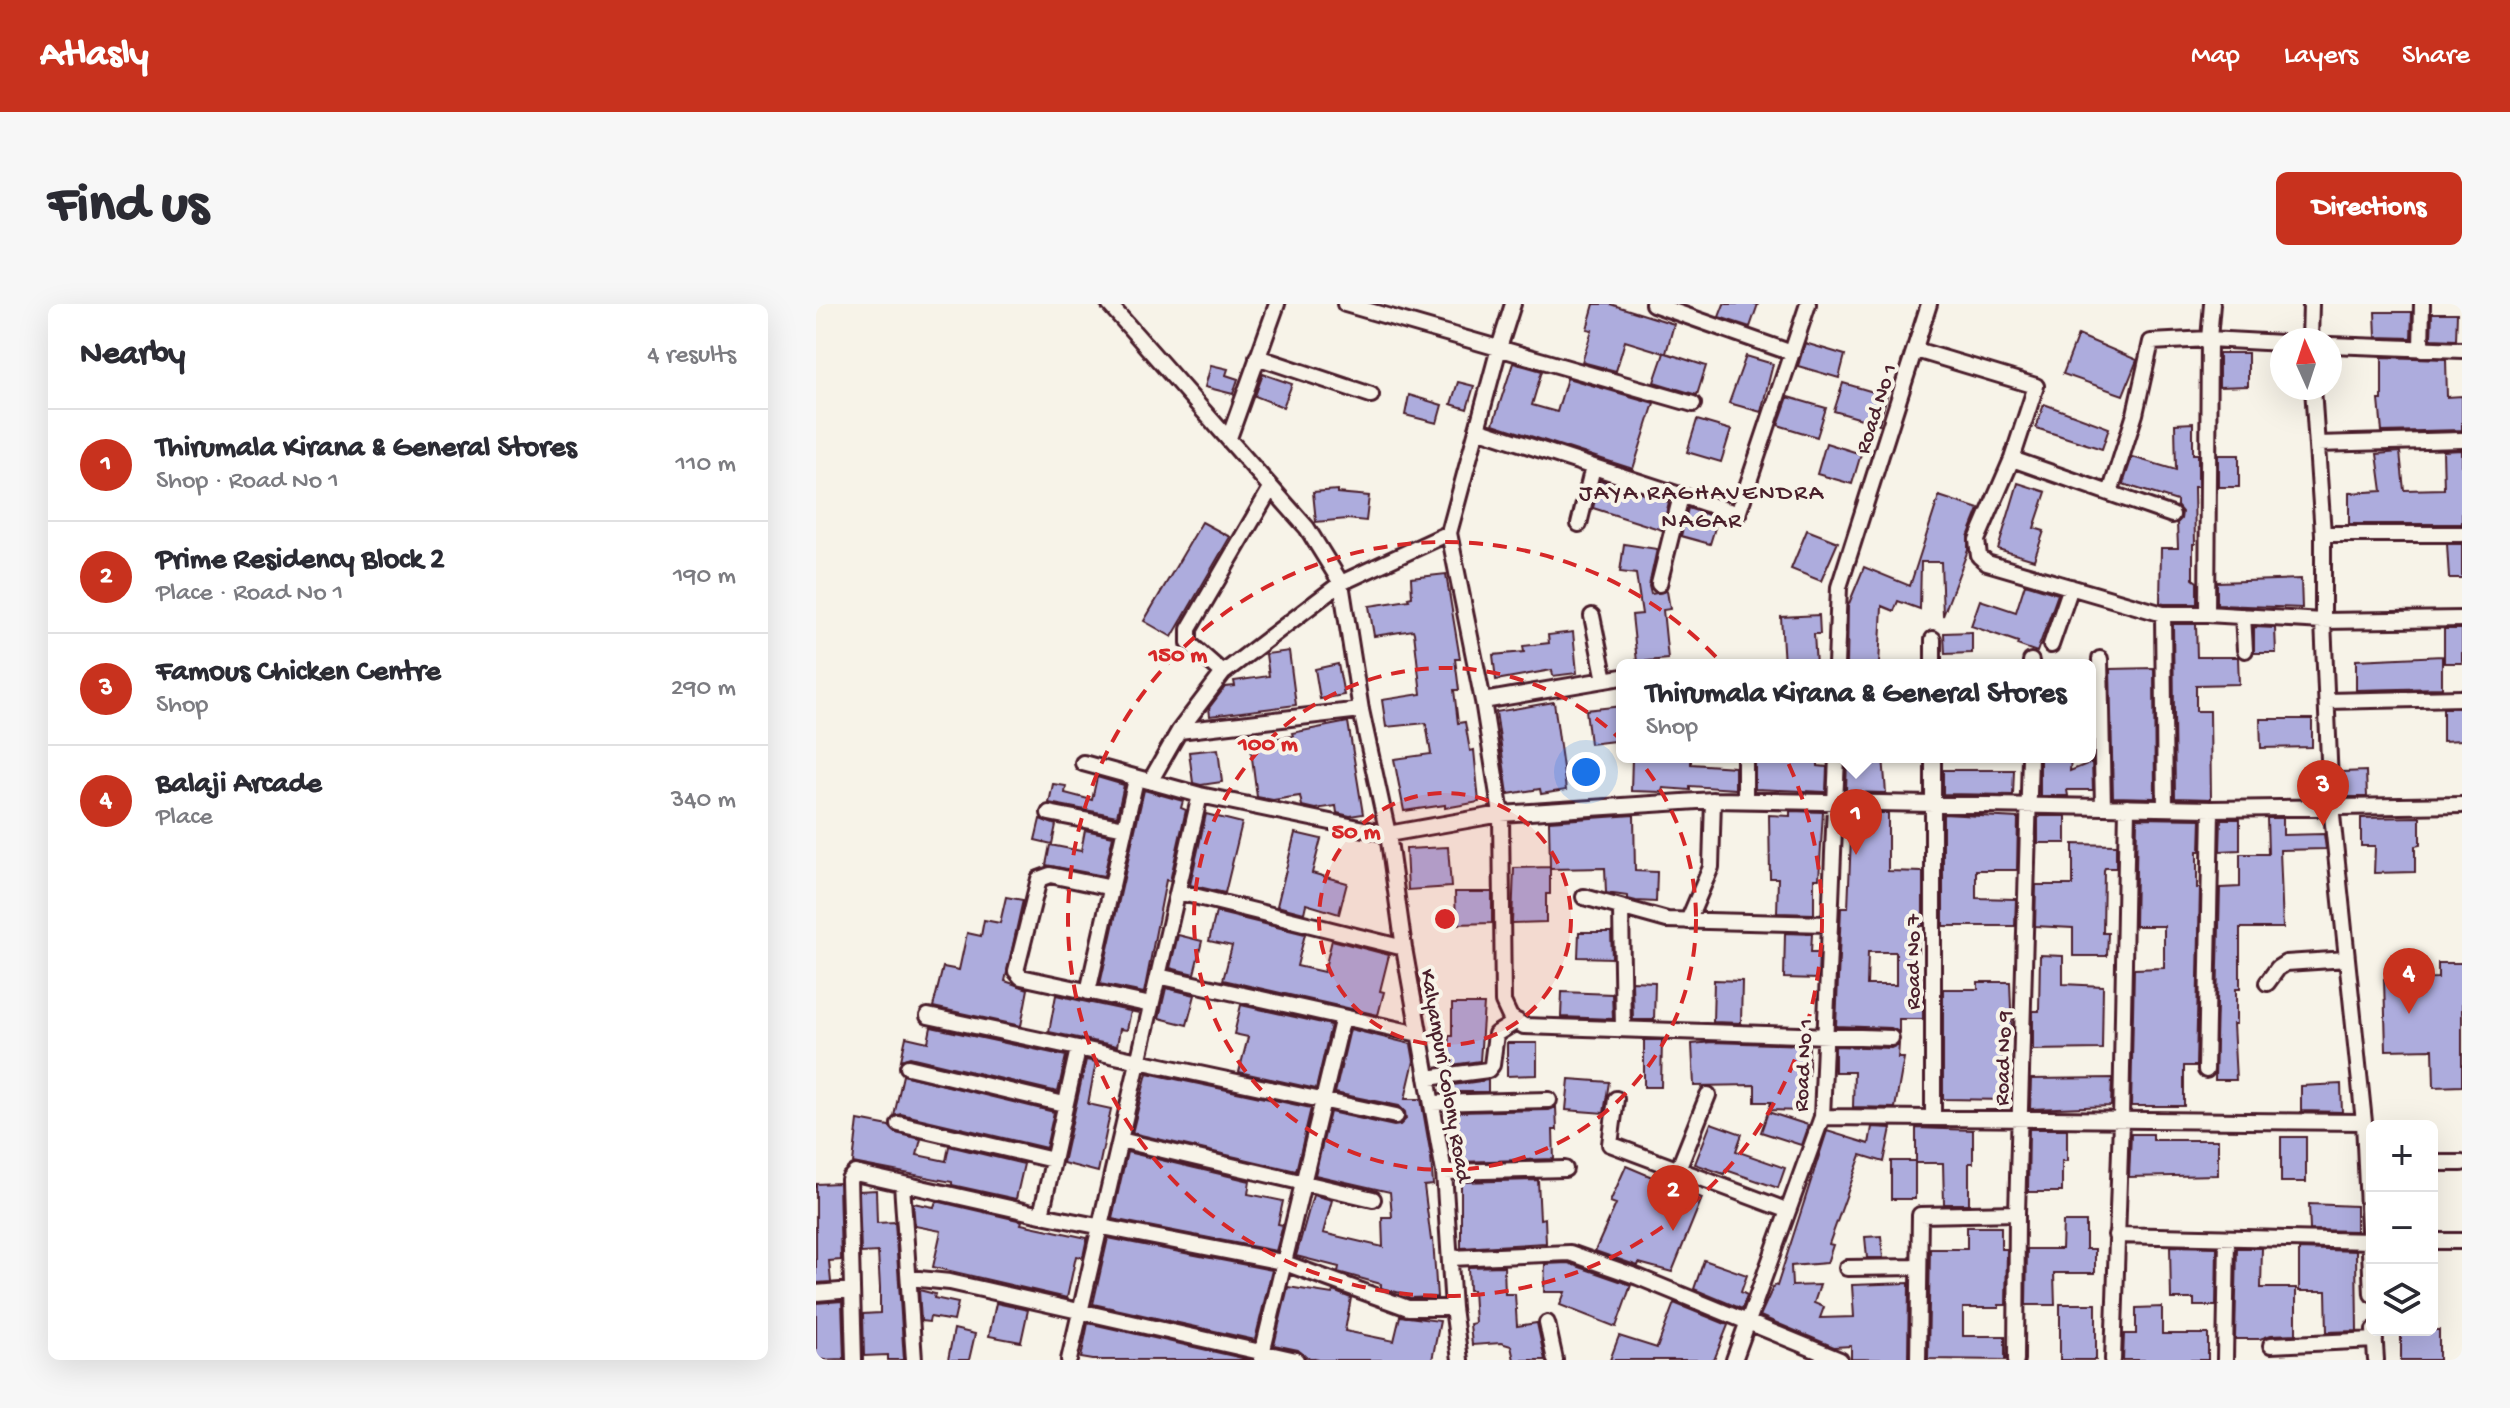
<!DOCTYPE html>
<meta charset="utf-8">
<style>
:root{--surface:#fff;--page:#f7f7f7;--text:#2b2b33;--muted:#7c7c81;--line:#e1e1e2;--accent:#c8321e}
body{margin:0;font-family:"Gochi Hand",sans-serif;background:var(--page);color:var(--text)}
.controls{position:absolute;right:24px;bottom:24px;display:grid;overflow:hidden;border-radius:12px;box-shadow:0 8px 32px #0002}
.controls button{width:72px;height:72px;display:grid;place-items:center;padding:0;border:0;border-bottom:2px solid var(--line);background:var(--surface);color:var(--text);font:40px sans-serif}
.compass{position:absolute;left:1454px;top:24px;width:72px;height:72px;border-radius:50%;background:var(--surface);box-shadow:0 8px 32px #0002;rotate:357deg}
.you{position:absolute;left:770px;top:468px;width:28px;height:28px;margin:-20px;border:6px solid #fff;border-radius:50%;background:#1a73e8;box-shadow:0 0 0 12px #1a73e833}
.badge{display:grid;place-items:center;width:52px;height:52px;border-radius:50%;background:var(--accent);color:#fff;font-size:26px;font-weight:700}
.pin{position:absolute;translate:-50% -66px;filter:drop-shadow(0 2px 4px #0008)}
.pin::after{content:'';position:absolute;top:42px;width:28px;height:24px;background:inherit;clip-path:polygon(0 0,100% 0,50% 100%)}
.popup{position:absolute;left:800px;top:355px;width:480px;height:104px;box-sizing:border-box;display:grid;place-content:center;border-radius:12px;background:var(--surface);filter:drop-shadow(0 2px 6px #0005);font-size:26px;white-space:nowrap;color:var(--muted)}
.popup b{font-size:30px;color:var(--text)}
.popup::after{content:'';position:absolute;left:50%;top:100%;margin-left:-16px;border:16px solid transparent;border-top-color:var(--surface)}
.list{margin:0;padding:0;list-style:none}
h2{display:flex;justify-content:space-between;align-items:center;height:104px;margin:0;padding:0 32px;font-size:34px}
h2 small{font-size:26px;font-weight:400;color:var(--muted)}
.list li{display:grid;grid-template-columns:52px 1fr auto;gap:24px;align-items:center;box-sizing:border-box;height:112px;padding:0 32px;border-top:2px solid var(--line)}
.list b{display:block;font-size:30px;white-space:nowrap}
.list p{margin:0;font-size:26px;white-space:nowrap;color:var(--muted)}
.list em{font-size:26px;font-style:normal;color:var(--muted)}
.icon{flex:none;width:44px;height:44px;fill:none;stroke:currentColor;stroke-width:2;stroke-linecap:round;stroke-linejoin:round}
.map{position:relative;flex:none;width:1646px;height:1056px;overflow:hidden;border-radius:12px}
header{display:flex;align-items:center;gap:48px;box-sizing:border-box;height:112px;padding:0 40px;background:var(--accent);color:#fff}
header strong{font-size:38px}
nav{display:flex;gap:44px;margin-inline-start:auto;font-size:28px}
.intro{display:flex;align-items:center;justify-content:space-between;box-sizing:border-box;height:192px;padding:0 48px}
h1{margin:0;font-size:56px}
.button{padding:20px 36px;border-radius:12px;background:var(--accent);color:#fff;font-size:28px;font-weight:700}
main{display:flex;gap:48px;padding:0 48px}
aside{flex:1;background:var(--surface);border-radius:12px;box-shadow:0 8px 32px #0002}
.map>svg:first-child{display:block}
</style>
<header>
<strong>Atlasly</strong>
<nav><a>Map</a><a>Layers</a><a>Share</a></nav>
</header>
<div class="intro"><h1>Find us</h1><a class="button">Directions</a></div>
<main>
<aside>
<h2>Nearby<small>4 results</small></h2>
<ul class="list">
<li><span class="badge">1</span><div><b>Thirumala Kirana &amp; General Stores</b><p>Shop · Road No 1</p></div><em>110 m</em></li>
<li><span class="badge">2</span><div><b>Prime Residency Block 2</b><p>Place · Road No 1</p></div><em>190 m</em></li>
<li><span class="badge">3</span><div><b>Famous Chicken Centre</b><p>Shop</p></div><em>290 m</em></li>
<li><span class="badge">4</span><div><b>Balaji Arcade</b><p>Place</p></div><em>340 m</em></li>
</ul>
</aside>
<div class="map">
<svg width="1646" height="1056" viewBox="0 0 1646 1056">
<rect width="100%" height="100%" fill="#f7f3e8"/>
<filter id="ink" filterUnits="userSpaceOnUse"><feTurbulence type="fractalNoise" baseFrequency=".0125" numOctaves="2"/><feDisplacementMap in="SourceGraphic" scale="16" xChannelSelector="R" yChannelSelector="G"/><feConvolveMatrix kernelMatrix="1 2 1 2 8 2 1 2 1" color-interpolation-filters="sRGB"/></filter>
<g filter="url(#ink)">
<path fill="#adacdd" stroke="#4a1f2b" stroke-width="2" fill-rule="evenodd" d="M778,0H794L858,20L850,49L890,62L881,91L838,78L848,49L809,37L800,67L766,58L776,26L771,25Z
M908,0H942L934,23L903,13Z
M1559,8H1596L1595,34L1560,33Z
M1616,9H1641L1640,36L1615,35Z
M1262,31L1321,56L1307,91L1247,70Z
M989,39L1029,51L1023,74L982,62Z
M1403,49H1432V82L1403,83Z
M930,52L957,60L945,108L913,99Z
M1566,53L1630,55L1631,93L1646,92V126L1566,128L1563,96H1566Z
M697,59L726,67L716,101L741,108L751,74L838,99L817,165L677,120Z
M395,61L412,65L410,71L422,75L417,90L389,83Z
M447,70L476,80L467,103L439,92Z
M642,78L658,82L651,105L635,100Z
M1027,79L1071,92L1063,120L1018,107Z
M593,91L626,101L621,119L589,111Z
M972,93L1010,104L1001,133L962,121Z
M1228,100L1293,124L1286,145L1220,124Z
M881,116L915,126L905,158L871,148Z
M1377,119V150H1382V183H1378L1379,240H1377V275L1381,278V300H1348L1344,299L1345,244H1362L1361,219L1365,215L1366,208L1361,202V197L1307,180L1316,153L1360,166L1359,120Z
M1010,139L1045,150L1036,180L1001,170Z
M1646,146V220H1533V189L1566,187L1561,150L1584,148L1588,186L1628,185L1627,147Z
M1402,151H1423V183H1402Z
M784,176L853,198L846,226L777,204Z
M1202,179L1230,188L1218,224L1228,227L1218,256L1182,245Z
M521,186V189L553,192L550,217L531,215L500,218L497,188Z
M1123,192L1163,205L1152,233V246L1127,312L1125,258H1105L1104,305L1082,297L1078,307L1066,302L1063,361H1031L1032,302L1048,263L1094,282Z
M872,204L902,214L894,240L865,232Z
M386,218L414,233L356,333L328,317Z
M991,226L1022,238L1005,277L975,265Z
M808,240L841,245L833,282L835,290L851,287L854,305L847,306L852,355L821,358L816,311L826,310L820,270L804,268Z
M1631,240H1646V274H1633Z
M630,270L644,355H639L643,386H638L642,419L649,418L654,447L658,446L663,498L629,504V501L588,507L578,455L615,450L610,419L570,423L566,396L605,390L598,329L597,326L558,332L553,302L593,296L592,294L596,293L595,274Z
M1485,275L1486,304L1401,301V278Z
M1209,280L1242,290L1221,348L1201,341L1202,338L1155,322L1164,296L1200,308Z
M1003,311L1004,330H998L1000,361H968L965,313Z
M1357,320H1380L1381,353H1422L1423,380L1380,381V407H1394L1395,495L1359,494Z
M1438,323L1459,324L1460,349H1438Z
M1628,325H1646V359H1628Z
M757,328L761,369L737,372L736,366L680,376L677,351L708,348L707,342L733,339L732,331Z
M1156,328V349L1129,350L1128,329Z
M473,347L480,401L394,412L393,404L409,383L419,382L418,377L453,372L450,350Z
M1626,352V384L1540,386V356Z
M522,360L528,391L504,395L499,365Z
M1338,364L1339,494L1297,493L1294,365Z
M738,398L750,486L725,490L724,485L692,490L680,408Z
M806,402V436L774,440L770,406Z
M1627,404H1646V436L1627,437Z
M1444,415H1496V443L1445,444Z
M532,418L547,510L534,512L521,509L520,502L499,505L486,502L484,492L457,496L441,493L434,438L477,432L476,429Z
M402,445L406,478L385,481L377,479L373,448Z
M816,453H875V460L919,463V485L874,482V486L847,484L846,488L815,487Z
M939,453H1002V462L1011,463L1010,488L939,485Z
M1031,453H1067L1070,489L1030,488Z
M1224,453H1255L1254,467L1276,458L1277,486H1251L1252,492H1224Z
M1127,466H1198L1197,491L1127,490Z
M1550,467L1551,493H1526V468Z
M281,473L308,481L301,512L233,499L237,480L250,482L249,489L276,496Z
M328,486L367,497L365,504L370,506L354,577L350,576L328,689L284,680Z
M974,507L1007,508L1003,575H998V610L961,609L962,574H954L953,511L974,512Z
M1036,509H1072V567L1107,568V622H1103L1102,648H1099L1098,684L1107,685V715H1083V728L1075,724L1020,722L1025,604H1032ZM1052,648H1080V681H1051Z
M390,510L426,519L409,589L374,581Z
M1127,510L1202,514L1201,566H1160V594L1200,595L1199,622H1127Z
M818,511L819,567L841,568L840,598L820,597L812,595V592L790,589L789,564L734,565V590H730V618L696,619L698,564L734,563L733,517Z
M1225,512H1250V539H1222V514Z
M1604,513V541L1599,542V568L1558,569L1559,542H1545V514Z
M1321,514L1385,515L1384,547H1381V584H1384L1380,762H1368V802H1315L1318,665L1348,664V622H1319Z
M1451,514H1467V531L1508,530L1510,545L1464,546L1467,624H1424V685H1420V720H1417L1420,776H1399L1404,584L1424,583V550H1452Z
M224,515L240,521L236,540L219,536Z
M1405,515H1424V546L1404,547Z
M269,526L297,532L288,572L230,561L234,541L265,547Z
M479,529L505,535L496,569L531,579L523,610L490,600L488,609L461,602Z
M1257,540L1300,541V564H1289L1288,566L1287,629H1292L1291,652H1257V624L1219,622L1220,581H1257Z
M632,543L635,583L592,586L590,545Z
M639,588H676V619L640,620Z
M190,593L207,596L189,677L212,685L205,722L117,703L127,663L143,666L151,629L165,632L168,616L184,619Z
M400,608L489,630L481,662L508,668L516,636L573,651L564,687L568,688L562,711L407,676L416,642L393,637Z
M763,628H795L796,654L762,653Z
M969,629L996,630L995,648H1003L1002,675L968,674Z
M362,631L386,637L378,670L354,664Z
M1224,651L1247,652V680L1287,682L1286,745L1217,746V707H1223Z
M1622,659H1646V782L1618,783L1617,745L1570,746L1568,675L1622,674Z
M898,676L926,677L925,719L897,718Z
M816,677L839,678L838,716H817Z
M1162,678H1194L1196,729H1187L1186,775H1195L1194,796L1127,795V685H1162Z
M350,684L379,691L371,721L343,714Z
M746,688L796,690L797,715L745,713Z
M240,691L271,698L323,709L315,707L311,726L304,725L301,742L233,728Z
M636,700H668L664,757L636,761L631,759L633,732H636Z
M425,701L515,721L500,785L423,768L432,733L418,730Z
M115,723L250,752L242,788L94,753L85,756L90,733L112,738Z
M534,725L595,740L598,757L589,795H605L615,852L617,881L608,882L615,936L617,935L621,993L594,994L588,990L565,984V980L522,968L523,963L480,952L497,891L516,896L507,929L567,943L566,913H576L574,888L499,871L514,808L578,822L584,821L590,815L589,808L583,802L519,789Z
M828,736H846L845,783H828Z
M896,738L993,741V771H987V807L953,806L955,798H939V781L878,782L876,740Z
M691,739H721V771L691,772Z
M1083,740L1082,754H1088L1079,804L1037,803L1038,768H1019V742L1075,744Z
M270,756L280,758L272,800L295,805L282,868L247,859Z
M331,769L495,804L480,867L316,829Z
M87,771L238,808L230,844L85,810L78,812Z
M1296,774L1295,802L1214,805L1215,775Z
M753,775L793,778L788,809L750,806Z
M672,776V788H637V781Z
M1525,780L1526,808L1485,807V782Z
M740,803L741,826H737L738,855L644,858L641,808L733,806Z
M952,808L992,821L985,841L945,828Z
M42,816L73,822L80,829L105,835L101,851L130,857L133,842L208,860L200,895L136,881V878L37,859Z
M895,819L926,830L920,847L969,864L962,884L910,866L908,870L879,860Z
M1056,823L1075,824L1068,858L1045,851L1013,940L1017,941L1011,959L975,962L976,982L1004,981L998,999L1008,1003L1004,1014L1038,1013L1036,981L1093,979L1092,1055L1086,1056L1035,1055V1042L1018,1043L944,1012L958,981L961,982L1011,827L1053,840Z
M1100,824L1157,826V859H1153V900H1128L1127,859H1100Z
M1213,825H1251V857H1246V888H1212Z
M1315,830H1337V836H1402V871L1313,873Z
M1465,833H1490V878H1465Z
M311,848L434,877L432,890L467,897L462,920L467,921L460,947L296,915Z
M1075,857H1099V895H1075Z
M810,862L886,894L856,968L823,959L822,962L779,947L800,900L794,898Z
M722,876L724,915L729,914L730,939L645,944V878Z
M23,879L25,956L13,957L15,978L0,979V880Z
M60,886L61,919L79,918L88,1056H72V1051L48,1052L47,1010L64,1009V984L62,948L45,949L43,887Z
M120,897L206,917L205,920L271,934L267,953L260,952L251,994L117,963L125,927L99,922L97,899L118,903Z
M1493,900L1540,902V927L1494,926Z
M1247,918H1270V945H1279V969H1238L1239,1001H1210L1211,945H1246Z
M1151,923H1185V945H1191L1190,1001H1183V1004H1147V1032H1189V1056L1112,1055L1114,945H1151Z
M1065,932L1067,954H1051L1049,933Z
M292,934L456,966L439,1036L277,1000Z
M1354,942L1401,943L1400,1002H1378V995H1355Z
M1421,944H1446L1445,984H1480V1030L1455,1031L1444,1035H1419Z
M1483,945L1540,947L1541,1027L1511,1028L1510,987H1483Z
M888,956L931,971L925,988L931,991L926,1005L878,985Z
M752,959L815,981L800,1023L744,1001L749,988H728L729,960Z
M688,962L689,990H699L701,1022L721,1019L729,1056H698L695,1042L685,1039L656,1041L654,1020L659,1019L657,986H653L652,963Z
M472,983L516,990L517,987L535,994L529,1027L578,1037L584,1012L624,1017L616,1056H503L490,1053L482,1046L458,1041Z
M103,986L119,990L118,994L142,999L138,1017L114,1013L113,1018L105,1017Z
M26,997L28,1055L0,1056V999Z
M180,999L212,1006L205,1038L173,1032Z
M858,999L912,1021L898,1056H794L803,1032L841,1044Z
M1244,1000H1280V1056H1244Z
M1346,1003V1030H1392V1056H1307L1308,1030H1320V1004Z
M272,1019L435,1056H277L265,1054Z
M138,1025L159,1030L153,1056H132Z
M1585,1026H1623V1056H1585Z"/>
<g fill="none" stroke-linecap="round" stroke-linejoin="round">
<g stroke="#4a1f2b" stroke-width="20">
<path id="minor" d="M293,0L491,224L525,279L545,406L572,530L588,644L628,868L637,1004L644,1056
M529,0L877,100
M697,0L683,44L633,229L667,397L685,510L687,698L694,713L708,722L1075,734
M837,0L976,49
M1494,36L1495,0
M1514,41L1646,46
M1605,45L1606,0
M1100,46L1220,82L1196,155L1161,236L1163,252L1171,259L1347,310H1391L1393,35L1466,39
M441,53L555,91
M1497,84L1507,230V317L1515,501L1548,818L1556,990
M661,125L922,210L992,0
M413,134L461,0
M1501,140L1646,136
M1196,155L1356,211
M1294,189L1319,110L1335,38L1393,35L1396,0
M763,220L777,163
M1507,230H1646
M843,280L865,192
M1347,310L1349,504
M1391,310L1507,317L1646,315
M776,312L789,376
M1427,312L1429,346
M1235,341L1255,283
M1284,355L1287,503
M1020,361L1023,283L1113,0
M1117,361V335
M1215,361V357
M407,369L373,339V325L455,184
M667,397L806,373
M1511,397L1646,394
M363,427L545,406
M929,453V496
M267,459L384,491L572,530L685,510L897,496L1395,505L1646,501
M335,476L363,427L407,369L525,279L633,229
M233,509L309,524
M296,584L234,571L223,575L200,667L205,673L335,701
M362,588L588,644
M768,593L851,616L1012,620
M805,605L807,725
M872,617L895,563L897,496
M342,672L603,730
M1451,679L1462,664L1470,659L1531,655
M272,688L320,475
M112,712L580,812
M92,763L248,800
M1390,766L1395,505
M611,774L672,766L676,761L680,730L701,717
M800,795L794,840L970,906
M616,799L733,796
M1006,813L1548,818
M1117,814V453
M83,820L237,856
M304,836L557,895
M1616,859H1646
M862,866L892,791
M628,868L749,865
M86,880L98,1056
M225,911L262,745
M1300,931L1556,937
M1616,937H1646
M634,954L754,949L822,973L1024,1056
M1031,964L1103,963
M93,974L134,978L480,1056
M0,989L36,986
M731,1019L739,1056
M1558,1026L1560,1056
M1455,1041L1559,1036
M445,1054L527,713
M38,1056L33,875L39,869L225,911L466,958L592,1004H637
M253,1056L384,491
M918,1056L1006,813L1021,453
M1102,1056L1104,911L1201,909
M1200,1056L1201,909L1214,453
M1297,1056L1305,816L1311,503
M1409,1056L1411,934"/>
</g>
<use href="#minor" stroke="#f7f3e8" stroke-width="14"/>
</g>
</g>
<circle cx="629" cy="615" r="126" fill="#d62828" fill-opacity=".12"/>
<g fill="none" stroke="#d62828" stroke-width="4" stroke-dasharray="14 10">
<circle cx="629" cy="615" r="126"/>
<circle cx="629" cy="615" r="251"/>
<circle cx="629" cy="615" r="377"/>
</g>
<g text-anchor="middle" stroke-width="8" stroke-linejoin="round" paint-order="stroke">
<g font-size="22" fill="#4a1f2b" stroke="#f7f3e8">
<text transform="translate(1058 104) rotate(-72)" y="8">Road No 1</text>
<text transform="translate(1095 658) rotate(-90)" y="8">Road No 7</text>
<text transform="translate(1185 754) rotate(-88)" y="8">Road No 9</text>
<text transform="translate(985 761) rotate(-87)" y="8">Road No 1</text>
<text transform="translate(632 771) rotate(80)" y="8">Kalyanpuri Colony Road</text>
</g>
<g font-size="24" letter-spacing="2" fill="#4a1f2b" stroke="#f7f3e8">
<text x="886" y="195">JAYA RAGHAVENDRA<tspan x="886" dy="28">NAGAR</tspan></text>
</g>
</g>
<circle cx="629" cy="615" r="12" fill="#d62828" stroke="#f7f3e8" stroke-width="4"/>
<g font-size="24" text-anchor="middle" font-weight="bold" fill="#d62828" stroke="#f7f3e8" stroke-width="8" stroke-linejoin="round" paint-order="stroke">
<text x="362" y="357">150 m</text>
<text x="452" y="446">100 m</text>
<text x="540" y="534">50 m</text>
</g>
</svg>
<div class="controls">
<button>+</button>
<button>−</button>
<button><svg class="icon" aria-label="layers" viewBox="0 0 24 24"><path d="M12 4l9 5-9 5-9-5zM3 14l9 5 9-5"/></svg></button>
</div>
<svg class="compass" viewBox="-18 -18 36 36"><path d="M0-13l5 13h-10z" fill="#e53935"/><path d="M0 13l5-13h-10z" fill="#7c7c81"/></svg>
<div class="you"></div>
<div class="pin badge" style="left:1040px;top:551px">1</div>
<div class="popup"><b>Thirumala Kirana &amp; General Stores</b>Shop</div>
<div class="pin badge" style="left:857px;top:927px">2</div>
<div class="pin badge" style="left:1507px;top:522px">3</div>
<div class="pin badge" style="left:1593px;top:710px">4</div>
</div>
</main>
